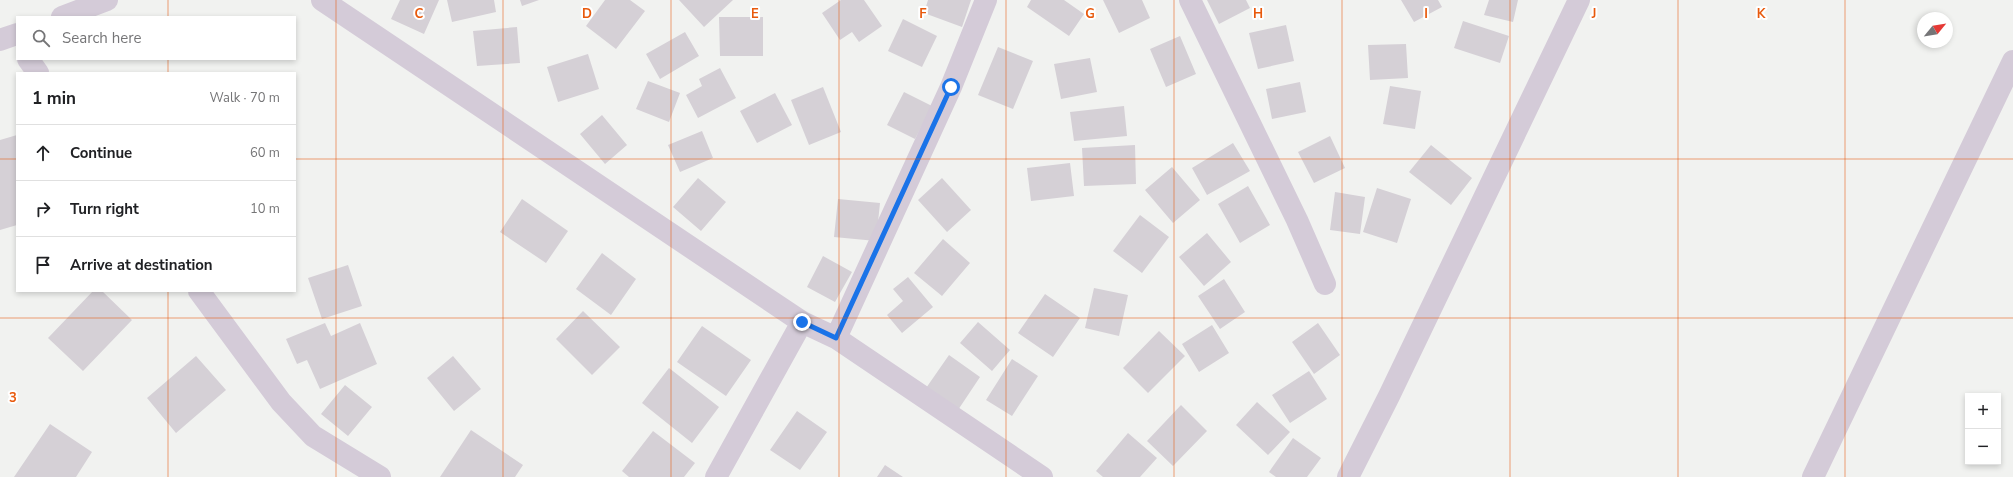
<!DOCTYPE html>
<meta charset="utf-8">
<style>
:root{--surface:#fff;--page:#f2f2f2;--text:#202124;--muted:#757577;--line:#e0e0e0}
body{margin:0;font-family:"Nunito Sans",sans-serif;background:var(--page);color:var(--text)}
.controls{position:absolute;right:12px;bottom:12px;display:grid;overflow:hidden;border-radius:0px;box-shadow:0 2px 6px #0003}
.controls button{width:36px;height:36px;display:grid;place-items:center;padding:0;border:0;border-bottom:1px solid var(--line);background:var(--surface);color:var(--text);font:20px sans-serif}
.compass{position:absolute;left:1917px;top:12px;width:36px;height:36px;border-radius:50%;background:var(--surface);box-shadow:0 2px 6px #0003;rotate:60deg}
.stop{position:absolute;width:12px;height:12px;margin:-9px;border:3px solid #1a73e8;border-radius:50%;background:#fff}
.stop.end{background:#1a73e8;border-color:#fff;box-shadow:0 1px 4px #0008}
.list{margin:0;padding:0;list-style:none}
h2{display:flex;justify-content:space-between;align-items:center;height:52px;margin:0;padding:0 16px;font-size:17px}
h2 small{font-size:13px;font-weight:400;color:var(--muted)}
.list li{display:grid;grid-template-columns:26px 1fr auto;gap:12px;align-items:center;box-sizing:border-box;height:56px;padding:0 16px;border-top:1px solid var(--line)}
.list b{display:block;font-size:15px;white-space:nowrap}
.list em{font-size:13px;font-style:normal;color:var(--muted)}
.icon{flex:none;width:22px;height:22px;fill:none;stroke:currentColor;stroke-width:2;stroke-linecap:round;stroke-linejoin:round}
.map{position:relative;flex:none;width:2013px;height:477px;overflow:hidden}
.search{position:absolute;background:var(--surface);box-shadow:0 2px 6px #0003;left:16px;top:16px;width:280px;height:44px;display:flex;align-items:center;gap:10px;box-sizing:border-box;padding:0 14px;border-radius:0px;color:var(--muted);font-size:15px}
.panel{position:absolute;background:var(--surface);box-shadow:0 2px 6px #0003;left:16px;top:72px;width:280px;height:220px;border-radius:0px}
.map>svg:first-child{display:block}
</style>
<div class="map">
<svg width="2013" height="477" viewBox="0 0 2013 477">
<rect width="100%" height="100%" fill="#f1f2f0"/>
<path fill="#d5d0d6" d="M400,0H439L424,34L391,19Z
M447,0H494L496,12L452,22Z
M520,0H539L522,6Z
M605,0H630L645,11L616,49L586,26Z
M679,0H733L704,27Z
M841,0H864L882,26L859,42L852,32L840,40L822,13Z
M928,0H971L962,27L924,13Z
M1031,0H1064L1084,14L1069,36L1027,7Z
M1103,0H1142L1150,18L1119,33Z
M1207,0H1246L1250,8L1219,24Z
M1401,0H1438L1442,7L1414,22Z
M1489,0H1518L1513,22L1484,15Z
M719,17H763V56H720Z
M903,19L937,36L922,67L888,51Z
M1463,21L1509,36L1500,63L1454,48Z
M1286,25L1294,61L1258,69L1249,33Z
M517,27L520,63L477,66L473,31Z
M685,32L699,56L660,79L646,54Z
M1180,36L1196,74L1166,87L1150,49Z
M1406,44L1408,78L1370,80L1368,45Z
M998,47L1033,61L1013,109L978,95Z
M588,54L599,89L558,102L547,67Z
M1090,58L1097,92L1061,99L1054,64Z
M720,68L736,98L698,118L686,95L702,86L699,79Z
M648,81L680,93L669,122L636,109Z
M1300,82L1306,112L1272,119L1266,89Z
M1390,86L1421,91L1415,129L1383,124Z
M823,87L841,132L809,145L791,100Z
M904,92L932,106L915,139L887,125Z
M775,93L792,125L757,143L740,111Z
M1124,106L1127,136L1074,141L1070,112Z
M602,115L627,145L605,164L580,134Z
M702,131L713,158L680,172L668,145Z
M17,135V225L0,230V140Z
M1330,136L1345,168L1314,183L1298,152Z
M1233,143L1250,171L1207,195L1192,168Z
M1135,145L1136,184L1084,186L1082,148Z
M1431,145L1472,178L1451,205L1409,172Z
M1070,163L1074,196L1031,201L1027,168Z
M1172,167L1200,200L1173,223L1145,190Z
M698,178L726,202L701,231L673,207Z
M942,178L971,210L947,232L918,200Z
M1248,186L1270,225L1240,243L1218,204Z
M1377,188L1411,199L1397,243L1363,232Z
M1335,192L1365,197L1360,234L1330,230Z
M522,199L568,231L546,263L500,232Z
M838,199L880,203L876,241L834,237Z
M1140,215L1169,237L1142,273L1113,251Z
M1207,233L1231,262L1204,286L1179,257Z
M943,239L970,263L942,296L914,273Z
M602,253L636,279L611,315L576,289Z
M823,256L852,272L835,302L807,287Z
M348,265L362,306L322,319L308,278Z
M908,277L933,307L902,333L887,315L903,301L893,289Z
M1224,279L1245,312L1220,329L1198,296Z
M1094,288L1128,295L1119,336L1085,328Z
M93,291H102L132,320L83,371L48,338Z
M1045,294L1080,318L1053,357L1018,333Z
M583,311L620,347L592,375L556,339Z
M978,322L1010,350L992,371L960,343Z
M325,323L331,336L360,323L377,364L320,389L307,360L297,364L286,339Z
M1318,323L1340,355L1314,374L1292,342Z
M1212,325L1229,353L1199,372L1182,344Z
M702,326L751,360L726,396L677,362Z
M1159,331L1185,356L1148,393L1123,368Z
M949,355L980,377L956,413L924,391Z
M196,356L226,390L176,433L147,398Z
M453,356L481,389L454,411L427,378Z
M1012,359L1038,376L1012,416L986,400Z
M669,368L719,407L692,443L642,403Z
M1309,371L1327,399L1290,423L1272,395Z
M345,385L372,407L348,436L321,414Z
M1257,402L1290,432L1268,455L1236,425Z
M1181,405L1207,431L1173,466L1147,441Z
M797,411L827,432L800,470L770,450Z
M50,424L92,452L76,477H14Z
M471,430L523,465L515,477H440Z
M653,431L695,463L684,477H629L622,471Z
M1128,433L1157,458L1140,477H1103L1096,471Z
M1293,438L1321,458L1307,477H1276L1269,472Z
M885,465L903,477H877Z"/>
<g fill="none" stroke-linecap="round" stroke-linejoin="round">
<path stroke="#d4cbd8" stroke-width="22" d="M322,0L802,322L836,338L1042,477
M1190,0L1297,220L1325,284
M62,17L107,0
M0,40L17,34
M28,59L38,73
M199,291L281,402L313,436L380,477
M836,338L951,87L986,0
M716,477L802,322
M1348,477L1389,396L1579,0
M1813,477L2013,61"/>
</g>
<g fill="none" stroke-linecap="round" stroke-linejoin="round">
<path stroke="#1a73e8" stroke-width="5" d="M802,322L836,338L951,87"/>
</g>
<path fill="none" stroke="#e8590c" stroke-width="1" stroke-opacity="0.55" d="M168,0V17M336,0V477M503,0V477M671,0V477M839,0V477M1006,0V477M1174,0V477M1342,0V477M1510,0V477M1678,0V477M1845,0V477M168,59V73M0,159H17M295,159H2013M168,291V477M0,318H2013"/>
<g font-size="13" text-anchor="middle" font-weight="bold" fill="#e8590c" stroke="#fff" stroke-width="4" stroke-linejoin="round" paint-order="stroke">
<text x="419" y="18">C</text>
<text x="587" y="18">D</text>
<text x="755" y="18">E</text>
<text x="923" y="18">F</text>
<text x="1090" y="18">G</text>
<text x="1258" y="18">H</text>
<text x="1426" y="18">I</text>
<text x="1594" y="18">J</text>
<text x="1761" y="18">K</text>
<text x="13" y="402">3</text>
</g>
</svg>
<div class="controls">
<button>+</button>
<button>−</button>
</div>
<svg class="compass" viewBox="-18 -18 36 36"><path d="M0-13l5 13h-10z" fill="#e53935"/><path d="M0 13l5-13h-10z" fill="#757577"/></svg>
<div class="stop" style="left:951px;top:87px"></div>
<div class="stop end" style="left:802px;top:322px"></div>
<div class="search"><svg class="icon" aria-label="search" viewBox="0 0 24 24"><circle cx="10" cy="10" r="6"/><path d="M15 15l6 6"/></svg>Search here</div>
<section class="panel">
<h2>1 min<small>Walk · 70 m</small></h2>
<ul class="list">
<li><svg class="icon" aria-label="ahead" viewBox="0 0 24 24"><path d="M12 20V5M6 11l6-6 6 6"/></svg><div><b>Continue</b></div><em>60 m</em></li>
<li><svg class="icon" aria-label="right" viewBox="0 0 24 24"><path d="M7 20v-9h11M14 6l5 5-5 5"/></svg><div><b>Turn right</b></div><em>10 m</em></li>
<li><svg class="icon" aria-label="arrive" viewBox="0 0 24 24"><path d="M6 21V4h12l-3 4 3 4H6"/></svg><div><b>Arrive at destination</b></div></li>
</ul>
</section>
</div>
